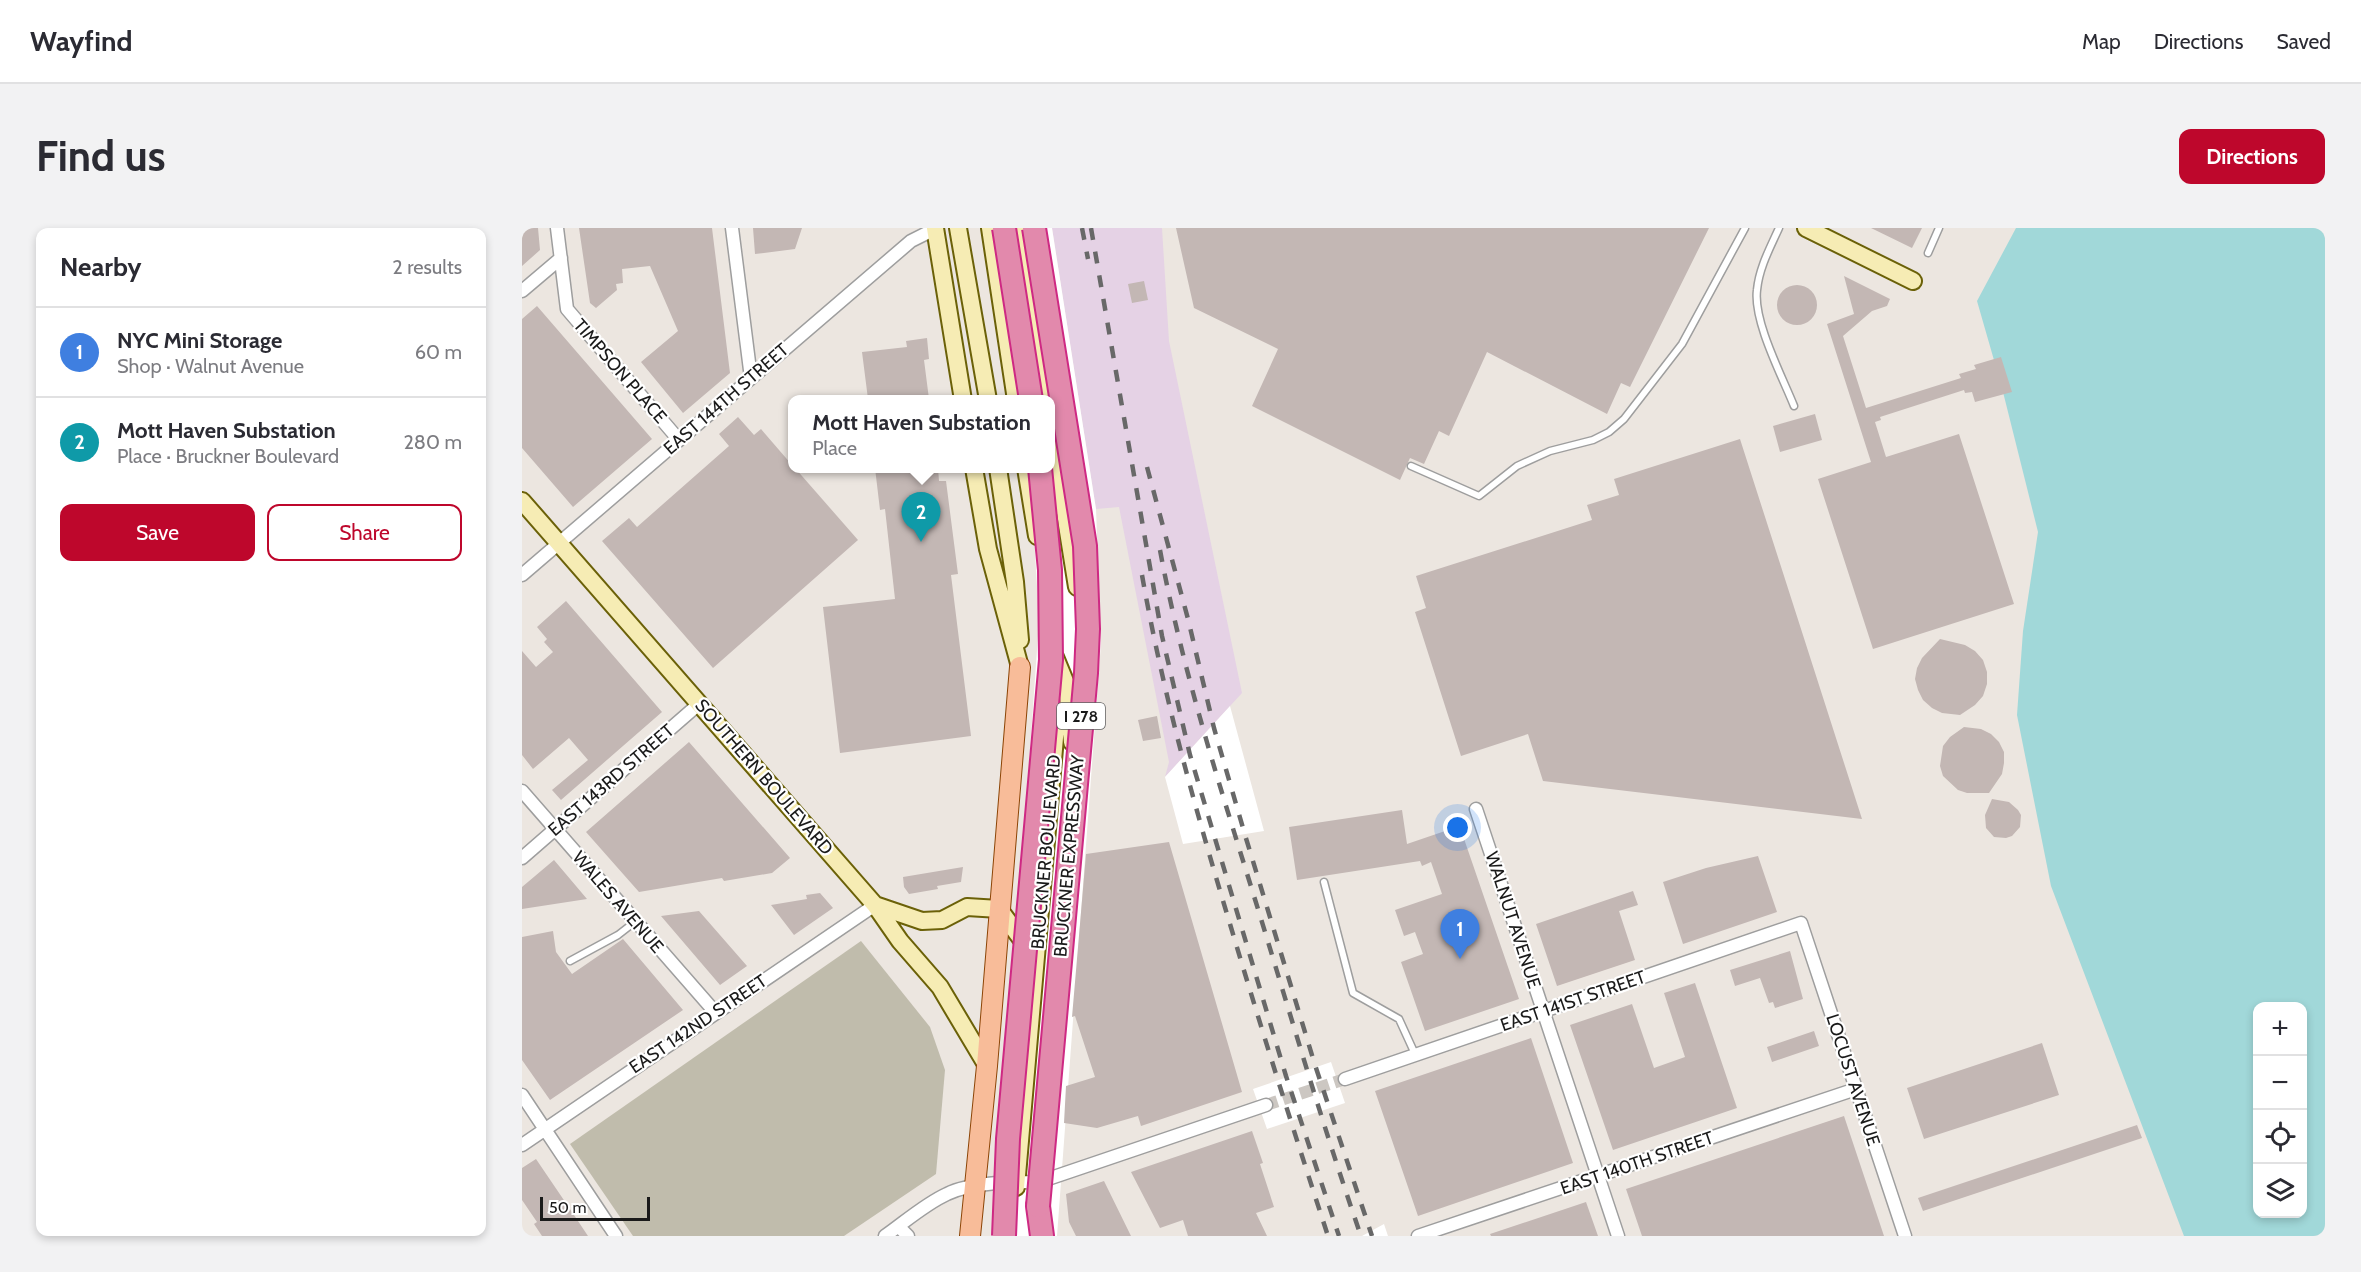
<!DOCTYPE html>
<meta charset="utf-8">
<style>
:root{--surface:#fff;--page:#f2f2f3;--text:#2b2b33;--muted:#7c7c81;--line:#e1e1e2;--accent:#be072c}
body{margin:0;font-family:Cabin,sans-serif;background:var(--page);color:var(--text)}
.controls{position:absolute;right:18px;bottom:18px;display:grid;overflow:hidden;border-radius:12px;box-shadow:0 3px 9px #0003}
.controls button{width:54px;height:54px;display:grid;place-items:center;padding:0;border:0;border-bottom:2px solid var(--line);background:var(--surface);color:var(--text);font:30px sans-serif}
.scale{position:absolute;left:18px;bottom:15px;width:110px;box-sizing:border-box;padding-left:6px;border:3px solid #1a1a1a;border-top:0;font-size:16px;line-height:21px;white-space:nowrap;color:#1a1a1a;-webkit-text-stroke:4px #fff;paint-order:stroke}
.you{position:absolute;left:936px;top:600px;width:21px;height:21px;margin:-15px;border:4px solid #fff;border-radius:50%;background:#1a73e8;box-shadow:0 0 0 9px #1a73e833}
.badge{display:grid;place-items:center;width:39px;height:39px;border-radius:50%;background:var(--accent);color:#fff;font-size:20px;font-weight:700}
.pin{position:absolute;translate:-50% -50px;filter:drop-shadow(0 2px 3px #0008)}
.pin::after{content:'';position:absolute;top:32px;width:21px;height:18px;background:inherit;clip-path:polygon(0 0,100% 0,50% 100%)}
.popup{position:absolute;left:266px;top:167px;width:267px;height:78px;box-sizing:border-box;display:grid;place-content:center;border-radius:12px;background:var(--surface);filter:drop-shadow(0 2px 4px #0005);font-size:20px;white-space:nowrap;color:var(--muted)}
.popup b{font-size:22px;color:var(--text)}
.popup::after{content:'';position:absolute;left:50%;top:100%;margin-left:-12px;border:12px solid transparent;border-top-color:var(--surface)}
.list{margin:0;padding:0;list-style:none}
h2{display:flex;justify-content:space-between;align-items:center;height:78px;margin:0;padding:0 24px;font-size:26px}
h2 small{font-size:20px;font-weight:400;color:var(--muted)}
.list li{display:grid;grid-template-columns:39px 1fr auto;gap:18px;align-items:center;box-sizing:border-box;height:90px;padding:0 24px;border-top:2px solid var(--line)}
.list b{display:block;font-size:22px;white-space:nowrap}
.list p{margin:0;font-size:20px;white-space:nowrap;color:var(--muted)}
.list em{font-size:20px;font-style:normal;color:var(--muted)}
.actions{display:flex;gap:12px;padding:18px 24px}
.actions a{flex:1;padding:14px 0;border:2px solid var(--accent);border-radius:12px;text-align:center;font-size:21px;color:var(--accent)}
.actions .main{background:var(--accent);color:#fff}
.icon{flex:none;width:33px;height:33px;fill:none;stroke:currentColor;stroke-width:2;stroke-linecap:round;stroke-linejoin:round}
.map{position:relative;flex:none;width:1803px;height:1008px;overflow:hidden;border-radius:12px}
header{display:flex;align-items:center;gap:36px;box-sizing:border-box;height:84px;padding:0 30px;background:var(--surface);border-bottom:2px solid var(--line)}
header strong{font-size:28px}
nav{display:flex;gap:33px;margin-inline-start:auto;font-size:21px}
.intro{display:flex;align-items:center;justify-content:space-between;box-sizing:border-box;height:144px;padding:0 36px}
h1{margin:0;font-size:42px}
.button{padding:15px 27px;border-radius:12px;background:var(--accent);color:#fff;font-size:21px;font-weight:700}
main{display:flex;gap:36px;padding:0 36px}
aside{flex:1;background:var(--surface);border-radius:12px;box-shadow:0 3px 9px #0003}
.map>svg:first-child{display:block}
</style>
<header>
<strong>Wayfind</strong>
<nav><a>Map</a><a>Directions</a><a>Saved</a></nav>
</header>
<div class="intro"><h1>Find us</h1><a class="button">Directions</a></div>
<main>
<aside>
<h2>Nearby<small>2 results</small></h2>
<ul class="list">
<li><span class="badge" style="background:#3f7fe0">1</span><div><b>NYC Mini Storage</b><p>Shop · Walnut Avenue</p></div><em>60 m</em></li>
<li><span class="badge" style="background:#0f9aa8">2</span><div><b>Mott Haven Substation</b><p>Place · Bruckner Boulevard</p></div><em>280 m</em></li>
</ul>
<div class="actions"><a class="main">Save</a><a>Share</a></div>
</aside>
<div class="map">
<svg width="1803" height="1008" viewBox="0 0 1803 1008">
<rect width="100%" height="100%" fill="#ece6e0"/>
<path fill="#e5d2e5" d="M530,0H640L647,113L720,465L643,549L647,534L597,279L574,281Z"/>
<path fill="#c0bcac" d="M339,713L408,799L423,842L414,946L322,1008H111L48,916Z"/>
<path fill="#a1d8d9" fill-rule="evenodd" d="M1494,0H1803V1008H1662L1529,658L1495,487L1501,403L1516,304L1480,160L1455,73ZM1736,778H1780V986H1736Z"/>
<path fill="#fff" d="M465,0H530L574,281L579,415L535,1008H474L517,393L512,307L528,240V172Z
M708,478L742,603L661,616L643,549Z
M809,834L823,875L745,901L731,861Z
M862,996L866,1008H840Z"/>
<path fill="#c3b7b4" d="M0,0H16L18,22L0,38Z
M57,0H190L208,145L161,185L119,134L156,103L128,38L100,41L101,55L94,56L95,62L74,80L68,75Z
M231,0H280L273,21L233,26Z
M654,0H1187L1108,159L1099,155L1085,186L965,124L927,208L917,203L902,236L888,230L878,252L730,178L756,121L672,80Z
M1349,0H1400L1390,20Z
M1322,48L1368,71L1365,78L1350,83L1321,108L1344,180L1439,150L1437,146L1454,141L1452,137L1479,129L1490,164L1453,174L1450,164L1443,165L1442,162L1358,189L1359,192L1353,194L1364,229L1437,206L1492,376L1351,421L1296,251L1349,234L1305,96L1332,86Z
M622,53L626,72L610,75L606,56Z
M1255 77a20 20 0 1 1 40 0a20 20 0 1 1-40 0Z
M15,78L130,211L51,279L0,220V91Z
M405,110L407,131L402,132L407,171H346L340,124L385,119L384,113Z
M1293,186L1300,212L1258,224L1251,198Z
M216,189L232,207L239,201L270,237V240H273L336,312L191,440L80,313L107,290L115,299L207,218L197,206Z
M1218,211L1340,591L1021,553L1006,506L939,528L893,384L904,380L894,348L1070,292L1065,277L1097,267L1092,251Z
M353,240H416L417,253H424L436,346L429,347L449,508L318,525L301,379L373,371L363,281L358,282Z
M44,373L140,484L39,572L30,562L66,532L47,510L11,541L0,527V423L14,439L31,424L22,414L25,411L15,399Z
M1418,411L1443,417L1453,423L1461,432L1465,444V456L1461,468L1453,477L1438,487L1420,485L1410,480L1401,472L1396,462L1393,451L1395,440L1400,430Z
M635,488L639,510L621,513L616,492Z
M1442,499L1459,501L1469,506L1477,514L1482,524V535L1480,546L1467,565H1445L1436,562L1421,548L1418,538L1421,518L1428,509Z
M167,514L268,630L250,645L202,653L200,650L117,664L64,604Z
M1470,571L1487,574L1496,582L1499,587L1498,599L1490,608L1484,610L1472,609L1464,600L1463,587Z
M880,582L885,616L926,602L927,606L939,602L997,771L903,803L879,734L901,726L893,704L882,708L873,682L920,666L909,634L900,638L898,633L775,652L767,599Z
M647,614L720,864L619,898L616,888L575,900L542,895L544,858L573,849L553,788L550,789L564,626Z
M1236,628L1255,684L1161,716L1141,654L1184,640Z
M32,632L65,671L0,681V659Z
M441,639L439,654L415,658L416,661L387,666L382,659L381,649Z
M1111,663L1116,677L1097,683L1113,732L1035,758L1014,696Z
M298,665L311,680L272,707L249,677L285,671L284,667Z
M177,683L225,738L198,757L139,688Z
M31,703L34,724L50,746L101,711L161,782L28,872L0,832V709Z
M1268,723L1281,771L1253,780L1251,774L1247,775L1238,750L1213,758L1208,742Z
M1173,755L1215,880L1091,922L1048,797L1110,776L1132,840L1163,829L1142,765Z
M1292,803L1297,818L1250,834L1245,819Z
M1009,810L1051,935L896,988L853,863Z
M1520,815L1537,867L1402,911L1385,860Z
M1322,888L1362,1008H1120L1104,961Z
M1615,897L1620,910L1401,983L1396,970Z
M730,903L741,935L738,936L752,979L734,985L745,1008H666L661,992L638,1000L609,944Z
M14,931L52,987L66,1008H20L12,996L15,994L0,972V940Z
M582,953L609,1008H554L547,994L544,966Z
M1064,974L1076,1008H969L968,1006Z"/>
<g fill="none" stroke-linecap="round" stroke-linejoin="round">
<path stroke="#ccc7c2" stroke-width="12" stroke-dasharray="12 6" stroke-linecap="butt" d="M744,877L823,851"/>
<g stroke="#9e9e9e" stroke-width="9">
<path id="lane" d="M1257,0C1248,20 1237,40 1235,62C1231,93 1260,148 1272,178
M1406,25L1417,0
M889,238L957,268L995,238L1028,223L1071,212L1087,204L1102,191L1160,116L1223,0
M802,654L831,765L877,791L893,826
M48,733L96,707L114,693"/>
</g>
<g stroke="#9e9e9e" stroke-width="15">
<path id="street" d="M35,0L45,81L157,212
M210,0L229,150
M0,63L39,30
M0,347L389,13L413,1
M0,563L193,784
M954,581L1096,1008
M0,630L178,475
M823,851L1279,695L1383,1008
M0,867L94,1008
M0,917L353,677
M377,999L386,1008
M363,1008C383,994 403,976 425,966C449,954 490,954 517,954L744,877
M896,1008L1334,861"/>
</g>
<g stroke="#6b6108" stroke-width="20">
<path id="secondary" d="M413,0L441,172
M436,0L466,172
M468,0L494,172
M495,0L524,172
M1284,0L1391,53
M528,192L555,359
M452,240L466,321L498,439
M476,240L493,354L498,412
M504,240L515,308
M0,273L353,677L378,713L418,759L465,838
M533,429L545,458L550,514
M353,677L400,693L420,692L445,679L477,681L506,720
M494,959L534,498"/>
</g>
<g stroke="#8c4405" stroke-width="22">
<path id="primary" d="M448,1008L465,838L498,439"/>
</g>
<g stroke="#ce2983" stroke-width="26">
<path id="highway" d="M516,978L520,1008"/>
</g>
<use href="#lane" stroke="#fff" stroke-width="6"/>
<use href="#street" stroke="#fff" stroke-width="12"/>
<use href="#secondary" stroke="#f6ecb4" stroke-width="16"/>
<use href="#primary" stroke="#f8bc99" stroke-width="20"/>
<use href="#highway" stroke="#e289ac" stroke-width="22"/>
<path stroke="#686868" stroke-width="4.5" stroke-dasharray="12 12" stroke-linecap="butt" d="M560,0L566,31
M569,0L640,408L668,527L764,848L817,1008
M625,239L666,391L692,500L723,607L793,837L850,1008
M638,322C659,435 693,543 727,652C764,771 798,890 839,1008
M620,347C641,466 673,580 708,696C739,800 772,904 806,1008"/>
<g stroke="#ce2983" stroke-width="26" stroke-linecap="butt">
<path id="highway-bridge" d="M482,0L509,172
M512,0L563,318L566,401L564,445L516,978
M482,1008L486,911L529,432L528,342L518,240"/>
</g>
<use href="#highway-bridge" stroke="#e289ac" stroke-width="22"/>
</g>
<g text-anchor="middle" stroke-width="4.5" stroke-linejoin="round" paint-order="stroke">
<rect fill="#fff" stroke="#5f5f5f" stroke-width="1.5" x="535" y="475" width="48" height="26" rx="4.5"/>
<g font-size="16" font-weight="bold" fill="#1a1a1a">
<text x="559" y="494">I 278</text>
</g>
<g font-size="18" fill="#1a1a1a" stroke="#fff">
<text transform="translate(98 143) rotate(49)" y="6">TIMPSON PLACE</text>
<text transform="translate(204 171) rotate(-41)" y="6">EAST 144TH STREET</text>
<text transform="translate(242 549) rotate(49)" y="6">SOUTHERN BOULEVARD</text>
<text transform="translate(89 552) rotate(-41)" y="6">EAST 143RD STREET</text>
<text transform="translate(524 624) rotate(-85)" y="6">BRUCKNER BOULEVARD</text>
<text transform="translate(547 628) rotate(-85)" y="6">BRUCKNER EXPRESSWAY</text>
<text transform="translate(96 674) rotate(49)" y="6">WALES AVENUE</text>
<text transform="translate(991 692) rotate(72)" y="6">WALNUT AVENUE</text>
<text transform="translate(1051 773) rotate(-19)" y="6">EAST 141ST STREET</text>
<text transform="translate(176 796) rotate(-34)" y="6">EAST 142ND STREET</text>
<text transform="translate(1331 852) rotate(72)" y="6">LOCUST AVENUE</text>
<text transform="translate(1115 935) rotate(-19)" y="6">EAST 140TH STREET</text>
</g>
</g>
</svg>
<div class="controls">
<button>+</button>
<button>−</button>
<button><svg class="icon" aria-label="locate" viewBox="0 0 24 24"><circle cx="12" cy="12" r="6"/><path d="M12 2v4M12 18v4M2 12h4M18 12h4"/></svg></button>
<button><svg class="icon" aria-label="layers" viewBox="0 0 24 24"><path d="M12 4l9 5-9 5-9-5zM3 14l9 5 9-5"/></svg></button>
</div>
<div class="scale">50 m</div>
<div class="you"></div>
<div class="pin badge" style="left:938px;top:731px;background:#3f7fe0">1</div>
<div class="pin badge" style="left:399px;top:314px;background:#0f9aa8">2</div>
<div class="popup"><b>Mott Haven Substation</b>Place</div>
</div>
</main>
